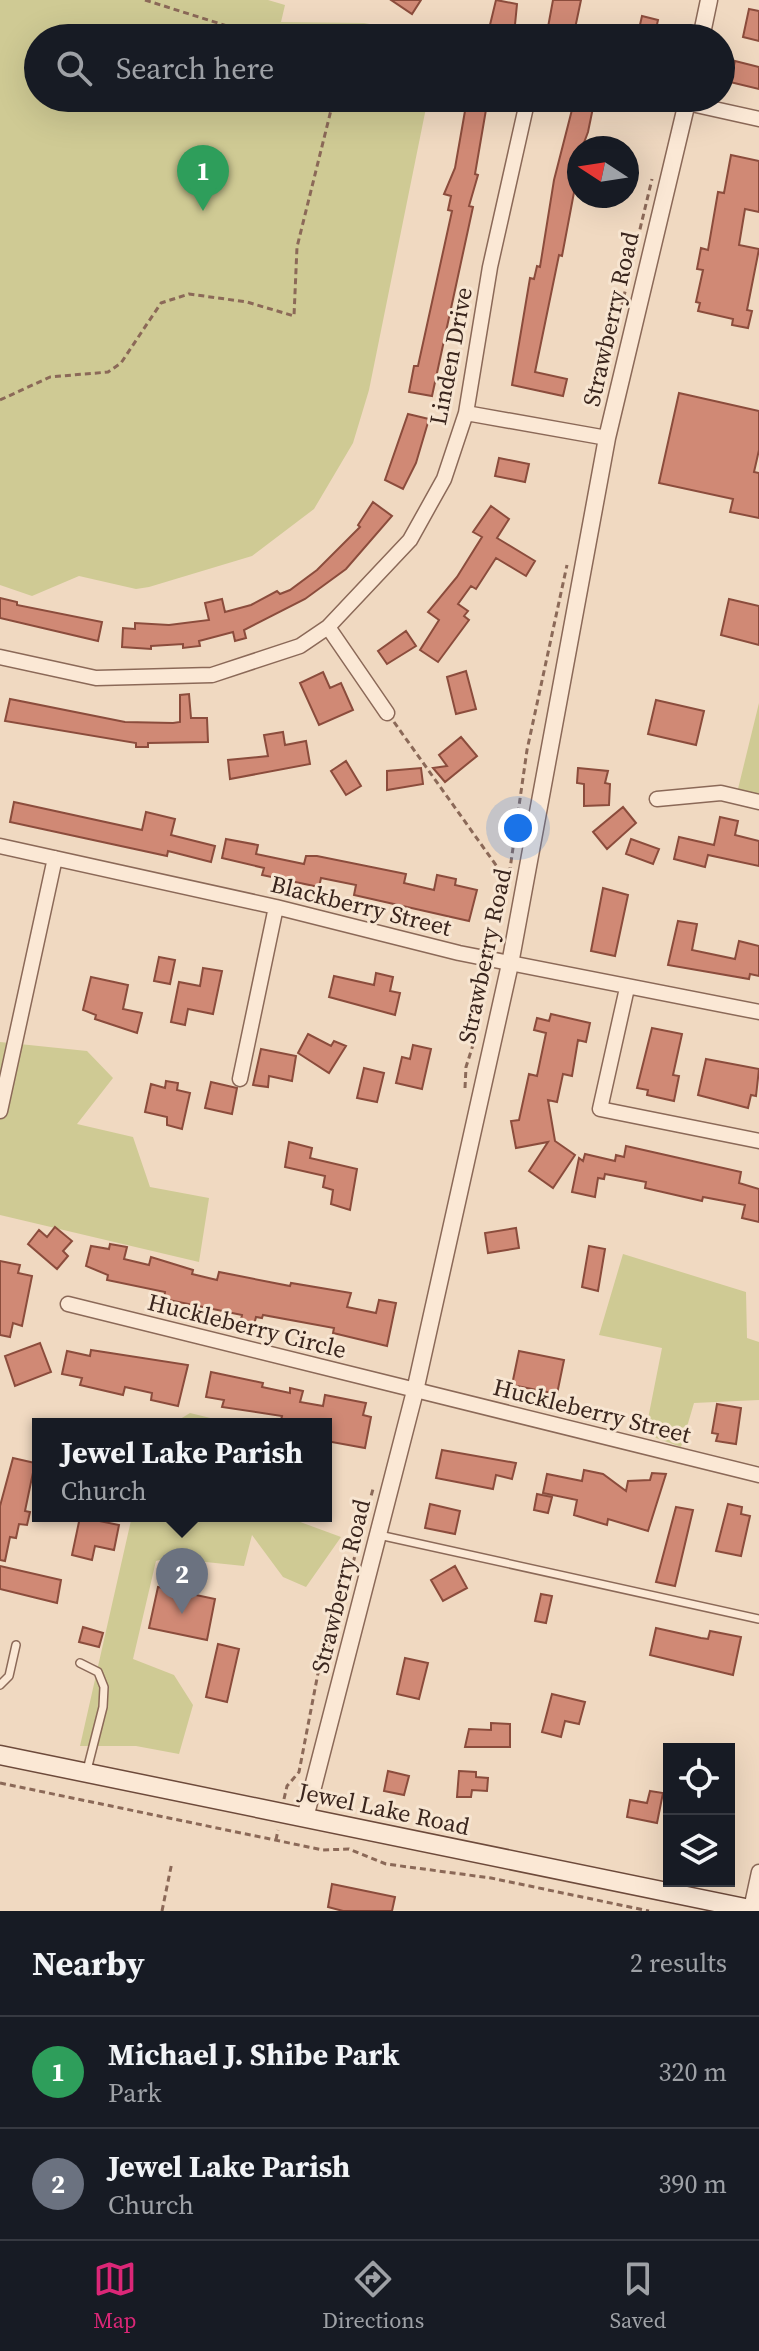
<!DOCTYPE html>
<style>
:root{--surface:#171b24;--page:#242831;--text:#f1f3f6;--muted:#9ea1a6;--line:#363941;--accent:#db2777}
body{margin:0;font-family:"Source Serif 4",serif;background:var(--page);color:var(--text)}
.controls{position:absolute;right:24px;bottom:24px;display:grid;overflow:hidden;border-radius:0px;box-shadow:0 8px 32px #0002}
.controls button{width:72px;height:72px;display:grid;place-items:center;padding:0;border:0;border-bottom:2px solid var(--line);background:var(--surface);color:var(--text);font:40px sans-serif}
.compass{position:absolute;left:567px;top:136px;width:72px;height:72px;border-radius:50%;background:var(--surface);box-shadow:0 8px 32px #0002;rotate:282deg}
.you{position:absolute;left:518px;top:828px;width:28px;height:28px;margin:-20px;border:6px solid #fff;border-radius:50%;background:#1a73e8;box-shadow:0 0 0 12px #1a73e833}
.badge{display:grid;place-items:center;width:52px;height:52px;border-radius:50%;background:var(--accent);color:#fff;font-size:26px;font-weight:700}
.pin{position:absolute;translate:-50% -66px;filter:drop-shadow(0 2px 4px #0008)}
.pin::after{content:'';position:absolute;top:42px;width:28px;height:24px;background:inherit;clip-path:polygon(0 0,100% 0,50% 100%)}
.popup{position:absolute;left:32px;top:1418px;width:300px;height:104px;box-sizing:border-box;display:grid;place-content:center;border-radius:0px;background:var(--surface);filter:drop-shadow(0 2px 6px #0005);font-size:26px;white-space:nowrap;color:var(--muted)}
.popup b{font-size:30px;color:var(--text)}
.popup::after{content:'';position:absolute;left:50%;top:100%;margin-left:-16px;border:16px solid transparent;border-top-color:var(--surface)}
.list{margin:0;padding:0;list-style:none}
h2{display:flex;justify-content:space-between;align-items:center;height:104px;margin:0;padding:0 32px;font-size:34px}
h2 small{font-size:26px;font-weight:400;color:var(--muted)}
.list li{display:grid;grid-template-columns:52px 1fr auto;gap:24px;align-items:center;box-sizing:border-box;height:112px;padding:0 32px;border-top:2px solid var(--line)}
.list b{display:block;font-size:30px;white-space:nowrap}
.list p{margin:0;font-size:26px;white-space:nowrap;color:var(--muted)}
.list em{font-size:26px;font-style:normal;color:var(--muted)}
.icon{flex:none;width:44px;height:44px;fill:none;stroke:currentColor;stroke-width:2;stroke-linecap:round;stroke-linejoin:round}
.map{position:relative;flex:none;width:759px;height:1911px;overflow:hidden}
.search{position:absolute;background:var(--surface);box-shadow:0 8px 32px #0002;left:24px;right:24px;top:24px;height:88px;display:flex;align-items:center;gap:20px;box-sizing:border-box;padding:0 28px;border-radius:44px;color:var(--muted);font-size:30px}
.sheet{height:328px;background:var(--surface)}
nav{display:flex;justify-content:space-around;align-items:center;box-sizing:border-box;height:112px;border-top:2px solid var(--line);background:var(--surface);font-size:22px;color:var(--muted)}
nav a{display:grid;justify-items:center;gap:4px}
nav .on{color:var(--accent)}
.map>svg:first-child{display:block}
</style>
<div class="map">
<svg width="759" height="1911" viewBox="0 0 759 1911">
<rect width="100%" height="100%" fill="#f0d9c1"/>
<path fill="#cfca94" d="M0,0H268L285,5L281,22L364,23L442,37L38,38V98H428L369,390L353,443L314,509L252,556L149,587L136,589L79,576L32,596L0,585Z
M759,703V798L737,793Z
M0,1042L87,1051L113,1078L77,1124L133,1137L150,1187L209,1198L199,1262L0,1215Z
M623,1254L746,1292L747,1338L759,1342V1400L694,1403L681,1447L645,1434L662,1348L599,1335Z
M190,1413L235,1424H172Z
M132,1516H284L341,1537L306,1587L283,1577L252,1535L244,1566L167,1558L156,1561L133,1659L174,1675L193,1705L179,1754L136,1746H80Z"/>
<path fill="#d08975" stroke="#8b4c3c" stroke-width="2" d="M391,0H421L412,14Z
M496,0L517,4L514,35L489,29Z
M553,0H581L573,38H546Z
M749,9L759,11V41L743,37Z
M642,16L658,20L654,38H637Z
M735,61L759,67V89L730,82Z
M428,98H488L475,174L478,175L469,206L473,207L432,396L409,392L414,366H418L452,211L448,210L451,196L444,194L455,168L465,111L428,104Z
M575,98H595L588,132L582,148H579V166L562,256L559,255L535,372L567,379L563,396L512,385L530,278L534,279L537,266L540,267L554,180Z
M731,155L759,161V212L745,209L739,245L759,249L747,310L752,311L748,328L732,325L733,319L698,311L700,303L696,302L703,270L697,269L701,248L708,250L718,192L724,193Z
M679,393L759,411V450L754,472L759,473V518L730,512L733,499L659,483Z
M408,414L429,419L416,463L403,489L385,480Z
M499,458L529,464L525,482L495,476Z
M373,502L392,516L346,569L305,599L244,630L246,638L235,641L233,632L199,641L200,646L183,648V644L151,646V649L122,647L123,628L135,629V623L169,625L209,620L205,603L222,599L225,612L251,605L277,591L280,594L290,590L317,570L360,527L358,525Z
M491,506L509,519L497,538L535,561L526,576L496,558L476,589L471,586L458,604L468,611L464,616L469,620L438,662L420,650L439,620L428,612L457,577L482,537L473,532Z
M0,598L17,602V605L102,622L98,641L0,618Z
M729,599L759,606V645L721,635Z
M406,631L416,646L387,664L378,651Z
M466,671L476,709L456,714L447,677Z
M323,672L330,688L341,683L353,710L319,725L300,683Z
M189,694L191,718H207L208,742L148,743V747H136V743L5,721L10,699L125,722L173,723L180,722V695Z
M656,700L704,711L696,745L648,734Z
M283,732L285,745L306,741L310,764L230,779L228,760L268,756L264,735Z
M461,737L477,756L445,782L433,768L447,766L439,755Z
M346,761L361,786L346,795L331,771Z
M421,768L423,784L387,790V771Z
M578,768L608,771L605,783L610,784L609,805L584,806V784L577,783Z
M14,802L142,830L146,812L175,819L171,835L215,846L211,862L168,851L167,856L10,822Z
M623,807L636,823L607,849L593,832Z
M720,817L738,821L735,835L759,841V866L708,855L705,867L674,859L679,837L714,845Z
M226,839L258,845L256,854L304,864L306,856H317L406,874L404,883L434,890L437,875L456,879L455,885L477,890L469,921L354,895L356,885L321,878L319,887L262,875L264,868L222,858Z
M631,839L659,849L653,864L626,854Z
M603,888L628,895L615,956L591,951Z
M678,921L697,924L692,950L735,959L739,941L759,946V976L750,974L749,979L668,965Z
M159,957L175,960L170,984L154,981Z
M203,968L222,971L213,1014L188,1009L185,1025L171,1022L179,982L200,986Z
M376,973L393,977L390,991L400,993L395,1015L329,997L334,976L374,985Z
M91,977L128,985L123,1009L142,1013L137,1033L95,1019L96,1015L83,1010Z
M551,1014L590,1023L586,1042L578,1040L572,1076L563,1074L557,1102L548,1100L555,1141L575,1155L553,1188L529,1171L548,1142L516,1148L511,1121L519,1120L529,1074L537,1076L546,1033L534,1030L537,1018L549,1021Z
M652,1028L682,1034L673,1075L679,1076L674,1101L647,1095L648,1090L637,1088Z
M308,1034L331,1046L334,1041L346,1046L329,1073L298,1053Z
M413,1045L431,1049L422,1089L396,1083L402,1057L410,1059Z
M261,1049L296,1056L292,1081L269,1076L268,1087L253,1085Z
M706,1059L759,1069L756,1096L751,1095L748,1108L698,1095Z
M364,1068L384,1073L377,1102L357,1098Z
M166,1081L178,1083L177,1090L190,1093L182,1129L167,1125V1117L145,1112L151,1084L165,1088Z
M211,1082L237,1088L232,1114L205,1108Z
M289,1142L312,1148L310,1158L357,1169L350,1210L331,1204L333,1190L323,1187L325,1176L285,1167Z
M626,1146L741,1172L739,1183L759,1189V1222L742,1218L745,1205L703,1197L702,1201L680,1196L645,1188L646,1182L605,1174L604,1179L598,1178L595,1197L572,1192L579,1158L583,1161L585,1154L615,1161L616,1155L624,1157Z
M55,1227L72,1241L63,1251L68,1256L57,1269L28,1244L39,1230L47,1237Z
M516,1228L519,1248L488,1253L485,1233Z
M110,1244L127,1247L124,1259L149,1265L151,1257L193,1270L192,1274L217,1280L219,1272L290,1286L291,1283L351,1293L347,1307L376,1313L379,1300L396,1303L387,1346L333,1333L334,1328L263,1315L262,1318L256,1317L252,1333L239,1330L242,1315L164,1299L165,1292L107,1280L108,1275L86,1266L91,1246L109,1249Z
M589,1246L605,1249L598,1291L582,1287Z
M0,1261L20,1265L18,1273L32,1276L22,1326L13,1323L10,1337L0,1335Z
M40,1343L51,1372L15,1386L5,1356Z
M91,1350L188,1365L178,1406L151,1400L152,1393L125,1387L123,1395L80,1385L82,1378L62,1374L67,1351L90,1356Z
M519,1351L564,1360L557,1394L512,1385Z
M211,1372L263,1383L262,1387L290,1393V1388L303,1391L300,1402L323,1406L325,1395L366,1403L363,1415L371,1417L365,1448L326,1441V1424H280L282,1416L222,1407L224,1400L206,1397Z
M717,1404L741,1408L736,1444L716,1441L718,1434L712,1433Z
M442,1450L516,1463L512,1479L496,1475L493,1489L436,1478Z
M13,1458L35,1463L25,1511L30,1512L27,1525L19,1524L16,1538L10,1537L5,1561L0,1560V1506Z
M584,1470L603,1474L626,1491L628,1481L650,1480L652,1473L666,1474L648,1531L608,1519L607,1525L574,1515L577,1500L543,1493L547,1474L582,1481Z
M537,1494L552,1497L548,1513L534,1510Z
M430,1504L460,1511L455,1534L425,1528Z
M728,1504L742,1507L741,1514L750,1516L741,1556L716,1551Z
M676,1507L693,1510L675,1586L656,1582Z
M80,1517L119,1525L114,1550L95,1546L92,1560L72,1555Z
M0,1566L61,1580L57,1603L0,1589Z
M455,1566L467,1588L443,1601L431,1580Z
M158,1587L215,1599L207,1640L149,1628Z
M541,1594L552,1596L546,1623L535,1621Z
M83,1627L103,1633L99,1647L79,1642Z
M656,1628L701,1638L708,1639L710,1631L741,1637L733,1675L650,1655Z
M218,1644L239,1649L227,1702L206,1697Z
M405,1658L428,1663L419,1699L397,1694Z
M552,1694L585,1702L579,1724L565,1721L561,1737L542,1732Z
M491,1723L510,1724V1747H465L469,1729L491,1730Z
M388,1771L409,1776L404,1795L384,1791Z
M459,1771L476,1772V1777L488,1778L487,1791L472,1790L471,1797H457Z
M650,1791L663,1793L657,1823L627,1817L630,1800L647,1803Z
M332,1884L395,1897L392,1911H343L328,1907Z"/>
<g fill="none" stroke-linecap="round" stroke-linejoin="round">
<g stroke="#8b6958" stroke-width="10">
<path id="service" d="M379,1535L759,1619
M80,1663L98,1672L104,1687L103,1707L87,1770
M0,1685L9,1676L16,1645"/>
</g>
<g stroke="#8b6958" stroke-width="17">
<path id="minor" d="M687,103L759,119
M466,413L607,438
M328,627L387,713
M0,657L96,678L212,675L300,646L328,627L410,540L444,479L466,413L490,267L528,98
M657,799L721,793L759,802
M0,846L276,907L459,953L759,1012
M627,988L600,1109L759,1141
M240,1079L276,907
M0,1111L55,858
M68,1304L759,1475
M751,1909L759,1872"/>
</g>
<g stroke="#8b6958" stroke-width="19">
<path id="tertiary" d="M701,38L709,0
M305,1818L415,1391L510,964L607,438L688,98"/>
</g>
<g stroke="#6d4a3b" stroke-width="21">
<path id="secondary" d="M0,1755L759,1911"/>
</g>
<path stroke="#8b6958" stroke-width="3" stroke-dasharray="6 4" stroke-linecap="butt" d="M145,0L265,38
M612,346L652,179
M0,400L50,377L108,372L121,363L161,303L189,294L247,302L294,316L297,247L334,98
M394,722L508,882
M508,883L527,750L567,565
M493,948L500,933
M465,1088L466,1067L479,1026
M353,1563L373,1489
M0,1783L323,1850L349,1849L386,1864L491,1878L649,1911
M325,1796L344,1802L340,1810
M284,1799L287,1786L299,1772L319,1668L335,1633
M276,1840L278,1830
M162,1911L172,1862"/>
<use href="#service" stroke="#fbe8d5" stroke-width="7"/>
<use href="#minor" stroke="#fbe8d5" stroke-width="14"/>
<use href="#tertiary" stroke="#fbe8d5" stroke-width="16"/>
<use href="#secondary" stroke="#fbe8d5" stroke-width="18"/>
</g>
<g text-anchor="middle" stroke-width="6" stroke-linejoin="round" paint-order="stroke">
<g font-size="24" fill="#3a251d" stroke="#f7e5d1">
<text transform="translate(611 319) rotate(-77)" y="8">Strawberry Road</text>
<text transform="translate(451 356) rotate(-79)" y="8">Linden Drive</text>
<text transform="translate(361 906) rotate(14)" y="8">Blackberry Street</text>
<text transform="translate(485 956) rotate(-78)" y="8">Strawberry Road</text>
<text transform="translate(247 1326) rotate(14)" y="8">Huckleberry Circle</text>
<text transform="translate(592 1411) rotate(14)" y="8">Huckleberry Street</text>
<text transform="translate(341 1586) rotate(-76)" y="8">Strawberry Road</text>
<text transform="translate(384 1809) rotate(12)" y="8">Jewel Lake Road</text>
</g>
</g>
</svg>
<div class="controls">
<button><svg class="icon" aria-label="locate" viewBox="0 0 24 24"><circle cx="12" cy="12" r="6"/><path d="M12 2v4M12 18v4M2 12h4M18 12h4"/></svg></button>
<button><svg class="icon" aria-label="layers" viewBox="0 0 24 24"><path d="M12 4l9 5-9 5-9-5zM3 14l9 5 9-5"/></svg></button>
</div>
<svg class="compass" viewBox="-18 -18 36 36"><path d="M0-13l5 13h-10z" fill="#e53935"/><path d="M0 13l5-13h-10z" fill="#9ea1a6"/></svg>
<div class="you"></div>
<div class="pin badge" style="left:203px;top:211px;background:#2e9e5b">1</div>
<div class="pin badge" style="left:182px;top:1614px;background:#6b7280">2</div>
<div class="popup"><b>Jewel Lake Parish</b>Church</div>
<div class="search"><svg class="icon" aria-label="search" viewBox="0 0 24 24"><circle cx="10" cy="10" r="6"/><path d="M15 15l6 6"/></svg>Search here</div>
</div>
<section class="sheet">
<h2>Nearby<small>2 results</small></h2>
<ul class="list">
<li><span class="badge" style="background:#2e9e5b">1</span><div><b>Michael J. Shibe Park</b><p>Park</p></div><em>320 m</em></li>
<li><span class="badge" style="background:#6b7280">2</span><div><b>Jewel Lake Parish</b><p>Church</p></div><em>390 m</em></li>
</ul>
</section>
<nav>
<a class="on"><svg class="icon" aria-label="map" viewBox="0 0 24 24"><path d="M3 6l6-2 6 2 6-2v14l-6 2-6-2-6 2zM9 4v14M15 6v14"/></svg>Map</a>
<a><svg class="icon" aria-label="directions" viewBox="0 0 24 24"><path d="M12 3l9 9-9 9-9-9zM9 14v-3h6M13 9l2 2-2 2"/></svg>Directions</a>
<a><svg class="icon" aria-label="saved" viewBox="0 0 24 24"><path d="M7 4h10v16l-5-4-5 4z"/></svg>Saved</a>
</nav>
